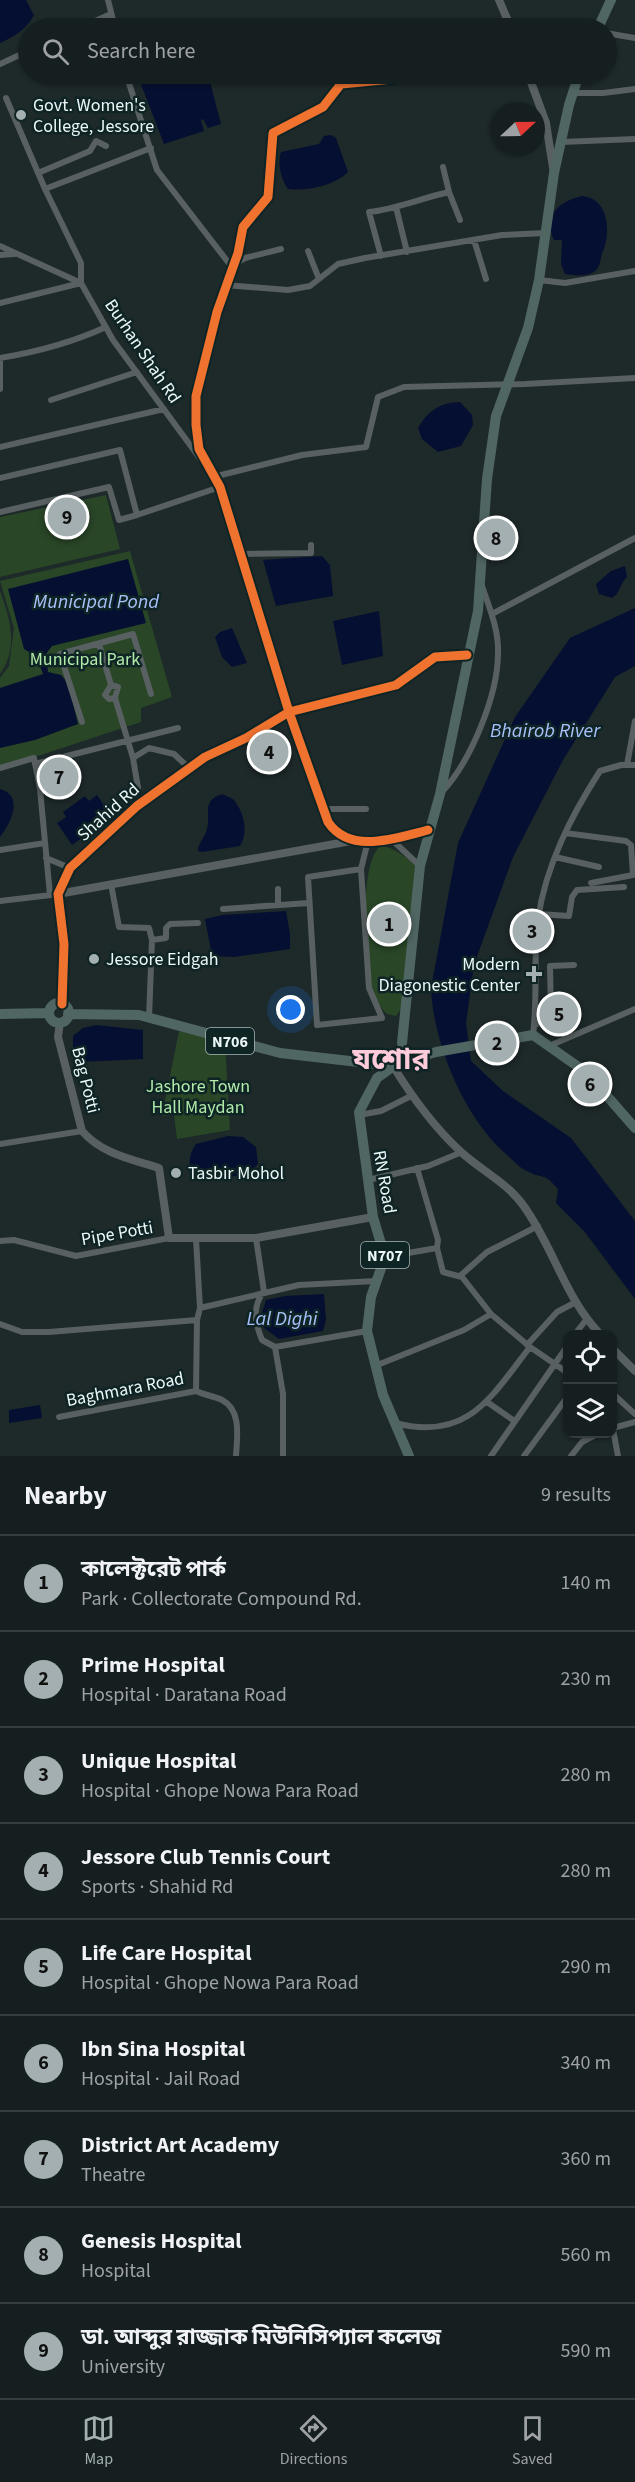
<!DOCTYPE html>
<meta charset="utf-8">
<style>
:root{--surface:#161f20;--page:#1f2729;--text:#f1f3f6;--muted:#9ea2a5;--line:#353d3e;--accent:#a3afb0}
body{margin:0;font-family:"Source Sans 3","Noto Sans Bengali",sans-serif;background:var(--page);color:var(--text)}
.controls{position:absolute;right:18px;bottom:18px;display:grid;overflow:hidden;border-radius:12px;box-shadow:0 2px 4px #0004}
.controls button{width:54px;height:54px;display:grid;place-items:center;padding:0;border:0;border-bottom:2px solid var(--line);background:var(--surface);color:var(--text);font:30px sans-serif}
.compass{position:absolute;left:491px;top:102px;width:54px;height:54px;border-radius:50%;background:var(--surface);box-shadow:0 2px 4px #0004;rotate:68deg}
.you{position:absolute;left:291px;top:1010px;width:21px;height:21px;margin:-15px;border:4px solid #fff;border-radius:50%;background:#1a73e8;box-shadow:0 0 0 9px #1a73e833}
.badge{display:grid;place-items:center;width:39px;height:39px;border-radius:50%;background:var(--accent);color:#111;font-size:20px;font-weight:700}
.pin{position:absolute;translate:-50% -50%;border:3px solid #fff;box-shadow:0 2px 6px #0006}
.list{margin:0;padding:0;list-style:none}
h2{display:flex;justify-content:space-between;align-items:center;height:78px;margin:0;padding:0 24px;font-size:26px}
h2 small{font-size:20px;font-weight:400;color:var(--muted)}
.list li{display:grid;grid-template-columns:39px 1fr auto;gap:18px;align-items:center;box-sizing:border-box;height:96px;padding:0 24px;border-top:2px solid var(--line)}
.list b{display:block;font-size:22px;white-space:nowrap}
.list p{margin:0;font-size:20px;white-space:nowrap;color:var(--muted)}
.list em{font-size:20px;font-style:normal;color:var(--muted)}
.icon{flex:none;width:33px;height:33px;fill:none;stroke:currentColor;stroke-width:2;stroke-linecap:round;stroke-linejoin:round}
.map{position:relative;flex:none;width:635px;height:1456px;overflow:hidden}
.search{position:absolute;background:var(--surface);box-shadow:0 2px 4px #0004;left:18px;right:18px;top:18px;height:66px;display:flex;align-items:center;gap:15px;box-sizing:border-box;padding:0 21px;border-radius:33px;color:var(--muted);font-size:22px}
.sheet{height:942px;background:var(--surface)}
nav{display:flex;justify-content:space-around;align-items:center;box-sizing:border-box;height:84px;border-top:2px solid var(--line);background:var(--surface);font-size:16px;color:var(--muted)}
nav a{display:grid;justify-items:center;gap:3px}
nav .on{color:var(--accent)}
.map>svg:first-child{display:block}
</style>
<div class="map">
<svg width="635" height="1456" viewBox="0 0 635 1456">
<rect width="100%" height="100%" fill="#1e292a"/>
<path fill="#294627" d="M106,495L120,549L0,577V517Z
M130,551L172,697L141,708V722L41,755L0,765V678L9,666L14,628L0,581Z
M0,591C10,619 19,647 0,674Z
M380,846C396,847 407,859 419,868L401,1009L396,1016L387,1014C380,1007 373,997 371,986C366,956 358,867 380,846Z
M179,1031L225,1042L230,1130L177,1139L174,1115L162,1116Z"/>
<path fill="#050f31" d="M0,0H26L34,15C26,30 15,36 0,43Z
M137,74H208L221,124L208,128L203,119L201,120L204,131L164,144Z
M331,135L336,138L348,172C334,186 308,191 288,189C281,179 277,164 281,152L319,144L324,136Z
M582,196C609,198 611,232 603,251C600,257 601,265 597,269C590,278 575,275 565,274L561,264L562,240H554C542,215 560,201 582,196Z
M460,402L472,415L473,425L461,446L438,452L422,439L418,428C427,411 441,402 460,402Z
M322,556L330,565L333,596L276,606L263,560Z
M128,559L146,623L52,646L46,654L48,672L61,675L68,683L78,724L35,740L0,748V688L43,674L37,657L24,649L8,589Z
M625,566L627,577C620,583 620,594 612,598L599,594L596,584L611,571Z
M635,608V666L615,677L563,760L513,857L474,965L466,1023L471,1061L503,1091L571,1138L635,1221V1299L584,1231L556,1203L558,1189C543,1171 543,1180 527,1171C519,1168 512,1159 506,1154C464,1118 433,1042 431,988L458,843L515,717L570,638Z
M379,611L383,656L342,665L333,621Z
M232,628L247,663L232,667L222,657L215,637L220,632Z
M0,789C25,796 10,824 0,837Z
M222,794L233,799C244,812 249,831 240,846L202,852L198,851C198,843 205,837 207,829C211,813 201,801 222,794Z
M97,795L112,817L72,845L57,823L66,817L63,812L85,796L89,801Z
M286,911L290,934V949L234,957L212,956L205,919L222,915Z
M96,1025L143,1030V1059L79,1062L77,1050H73V1036L83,1028Z
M228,1136L243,1137L256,1147L258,1164C246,1179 213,1179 195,1179C187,1169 188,1155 196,1144Z
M324,1294L326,1320L323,1331L279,1339L263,1327L261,1316L266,1300L285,1296Z
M40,1405L42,1418L9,1423V1410Z"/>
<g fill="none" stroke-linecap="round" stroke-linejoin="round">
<path stroke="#586061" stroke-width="6" d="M108,0L115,28
M79,28L111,14
M606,33L635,38
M0,64L28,51
M126,74L157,170L231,266
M573,93H603L635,89
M6,98L45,189
M561,142L635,139
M443,167L449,192L460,220
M38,173L90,151L96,141L106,146
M396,207L407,252
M474,240L486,279
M0,246L81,283L113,340L204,464
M308,251L319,279
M0,255L14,254
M381,256L369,212C396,209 422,198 449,192
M234,264L245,258L281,249
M539,280L565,283L635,271
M225,285L288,290L310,286L338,264L365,258L502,235L546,233
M0,303L81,283V263L45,189L151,148
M0,358C37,352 71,343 106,327
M0,361V389
M51,400L137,372
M0,447L164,409
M213,477L302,455L366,447L378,397L404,387L525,384L635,378
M0,478L120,450L137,515L220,487
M0,512L109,487L119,520L137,515
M241,554L311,553V545
M492,614L635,538
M99,644L111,685
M111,685L118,687L115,698L109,699L105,695Z
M115,698L133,758L138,788
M289,712L396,685L435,657L467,655
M82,722L60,654L133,634L151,694
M133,758L149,748L174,754L189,768
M35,764L178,728
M627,765L635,721
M0,768L34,758L40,789L50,895
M442,792C471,761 498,695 498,653C499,630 489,607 482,586
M322,809H366
M565,833L626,841L631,845L633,875L591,883
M391,839L420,866
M0,850L45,843
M555,857L599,867
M46,858L70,868
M361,869L308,877L317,1025L382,1018L369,988L361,869L368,841
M111,884L119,927L149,928L152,940L166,938V928L170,924L198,923
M278,889V905
M0,901L51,895
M223,909L309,903
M539,914L569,916L572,897L577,890L624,887
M149,1018L152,940
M534,1026L551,1013L550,966L574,965
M533,1035C538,996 533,957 538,919C546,865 571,816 600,771L621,765H635
M549,1046L635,1009
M359,1115L381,1111L411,1096
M0,1144L82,1131
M417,1168L438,1240L437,1248L443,1272L462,1277L491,1314L530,1347L568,1373
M368,1180L428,1166L462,1152
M256,1238L264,1292
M196,1239L200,1308L197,1320L196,1391C204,1395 214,1396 222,1400C242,1410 237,1438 236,1456
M0,1241L14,1240L76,1256L169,1238
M385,1257L437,1248
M460,1276L487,1252L538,1226
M263,1292C252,1308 255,1323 262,1340L275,1347L367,1331
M200,1308L299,1285L376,1281
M0,1324L22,1332H49L197,1320
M575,1334L586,1320
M527,1345L557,1312L576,1302
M275,1347L283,1394V1456
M375,1366L464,1330L491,1314
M612,1393L635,1414
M487,1402L513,1420
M59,1417L196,1391
M395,1423C468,1442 491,1397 530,1347
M612,1424L618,1456
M613,1428L635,1422
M491,1456L568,1345
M524,1456L568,1396
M571,1456L582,1442L597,1434"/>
<path stroke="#586061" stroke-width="8" d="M499,0L511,28
M411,74L393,79L341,84L323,107L273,133L268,197L243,227L238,253L217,312L196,396V425L199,449L220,487L289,712L328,822C350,855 396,838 428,830
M528,74L546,123L553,168
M58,894L351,841
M62,1004L64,944L58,894L70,868L137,806L164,785L205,757L246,738L289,712
M60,1022L58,1037L82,1131C102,1154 131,1159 159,1168L169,1238H256L373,1217
M393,1066C412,1097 434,1127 461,1152C482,1171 506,1182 523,1205C553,1246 565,1298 600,1334
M612,1348L635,1371"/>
<path stroke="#506663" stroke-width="10" d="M598,28L611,0
M49 1013a10 10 0 1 1 20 0a10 10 0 1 1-20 0Z
M0,1014L49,1013
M68,1014L139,1015L280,1053L393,1066
M402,1043L420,866L440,794L478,611L487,479L496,416L528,328L539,280L554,173L569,105L579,74
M409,1456L383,1395L367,1331L371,1297L385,1257L373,1217L359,1112L377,1078L398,1063L436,1052L533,1035L587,1073L635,1128"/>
<g stroke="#0f2425" stroke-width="13">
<path id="cycleway" d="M411,74L393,79L341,84L323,107L273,133L268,197L243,227L238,253L217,312L196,396V425L199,449L220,487L289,712L328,822C350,855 396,838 428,830
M62,1004L64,944L58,894L70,868L137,806L205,757L246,738L289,712L396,685L435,657L467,655"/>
</g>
<use href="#cycleway" stroke="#ef722f" stroke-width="9"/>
</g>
<g fill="#a3afb0" stroke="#0f2425" stroke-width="2">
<circle cx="21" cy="115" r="6"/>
<circle cx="94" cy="959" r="6"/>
<path d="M531 965h6v6h6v6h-6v6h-6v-6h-6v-6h6z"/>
<circle cx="176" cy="1173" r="6"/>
</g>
<g text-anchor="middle" stroke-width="5" stroke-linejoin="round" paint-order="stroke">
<g fill="#0f2425" stroke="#a9b8b9" stroke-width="1.5">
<rect x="206" y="1028" width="48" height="26" rx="4.5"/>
<rect x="361" y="1242" width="48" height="26" rx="4.5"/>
</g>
<g font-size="16" font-weight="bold" fill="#ebf7f8">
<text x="230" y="1047">N706</text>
<text x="385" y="1261">N707</text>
</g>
<g font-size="18" fill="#ebf7f8" stroke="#0f2425" text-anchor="start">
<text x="33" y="111">Govt. Women's<tspan x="33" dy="21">College, Jessore</tspan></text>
<text x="106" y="965">Jessore Eidgah</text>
<text x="520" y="970" text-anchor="end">Modern<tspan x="520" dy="21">Diagonestic Center</tspan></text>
<text x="188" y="1179">Tasbir Mohol</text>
</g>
<g font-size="18" fill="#ebf7f8" stroke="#0f2425">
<text transform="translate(143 351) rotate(56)" y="6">Burhan Shah Rd</text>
<text transform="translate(108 812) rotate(-42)" y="6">Shahid Rd</text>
<text transform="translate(86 1080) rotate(76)" y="6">Bag Potti</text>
<text transform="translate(385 1182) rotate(80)" y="6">RN Road</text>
<text transform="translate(117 1233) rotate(-10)" y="6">Pipe Potti</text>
<text transform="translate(125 1389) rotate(-11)" y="6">Baghmara Road</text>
</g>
<g font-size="18" fill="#b1eba9" stroke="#0f2425">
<text x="85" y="665">Municipal Park</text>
<text x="198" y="1092">Jashore Town<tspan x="198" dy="21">Hall Maydan</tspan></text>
</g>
<g font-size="20" font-style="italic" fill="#a8c1fa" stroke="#0f2425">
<text x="96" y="608">Municipal Pond</text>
<text x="545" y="737">Bhairob River</text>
<text x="282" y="1325">Lal Dighi</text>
</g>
<g font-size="30" font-weight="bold" fill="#fdcbda" stroke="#0f2425">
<text x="391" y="1069">যশোর</text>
</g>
</g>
</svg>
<div class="controls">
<button><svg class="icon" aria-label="locate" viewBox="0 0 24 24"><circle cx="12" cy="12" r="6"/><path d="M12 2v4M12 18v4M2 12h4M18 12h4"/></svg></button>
<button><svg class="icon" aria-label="layers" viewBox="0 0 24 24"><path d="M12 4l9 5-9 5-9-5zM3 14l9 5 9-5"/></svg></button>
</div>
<svg class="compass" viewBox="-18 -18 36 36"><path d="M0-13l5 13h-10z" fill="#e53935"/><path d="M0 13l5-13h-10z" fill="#9ea2a5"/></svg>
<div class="you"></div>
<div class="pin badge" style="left:389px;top:924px">1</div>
<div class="pin badge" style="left:497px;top:1043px">2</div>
<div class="pin badge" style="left:532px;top:931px">3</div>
<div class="pin badge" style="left:269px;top:752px">4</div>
<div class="pin badge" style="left:559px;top:1014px">5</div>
<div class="pin badge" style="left:590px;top:1084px">6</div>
<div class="pin badge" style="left:59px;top:777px">7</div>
<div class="pin badge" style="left:496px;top:538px">8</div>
<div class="pin badge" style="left:67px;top:517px">9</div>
<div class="search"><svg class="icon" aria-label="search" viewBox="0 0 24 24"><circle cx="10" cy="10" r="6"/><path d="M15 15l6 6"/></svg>Search here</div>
</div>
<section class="sheet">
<h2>Nearby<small>9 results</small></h2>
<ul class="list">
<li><span class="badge">1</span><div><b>কালেক্টরেট পার্ক</b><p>Park · Collectorate Compound Rd.</p></div><em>140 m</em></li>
<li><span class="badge">2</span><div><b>Prime Hospital</b><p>Hospital · Daratana Road</p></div><em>230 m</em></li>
<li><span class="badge">3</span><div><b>Unique Hospital</b><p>Hospital · Ghope Nowa Para Road</p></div><em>280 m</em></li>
<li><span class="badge">4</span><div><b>Jessore Club Tennis Court</b><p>Sports · Shahid Rd</p></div><em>280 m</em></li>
<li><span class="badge">5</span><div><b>Life Care Hospital</b><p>Hospital · Ghope Nowa Para Road</p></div><em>290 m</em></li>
<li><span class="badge">6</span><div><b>Ibn Sina Hospital</b><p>Hospital · Jail Road</p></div><em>340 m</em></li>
<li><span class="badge">7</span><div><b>District Art Academy</b><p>Theatre</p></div><em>360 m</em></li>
<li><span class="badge">8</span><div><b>Genesis Hospital</b><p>Hospital</p></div><em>560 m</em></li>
<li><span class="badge">9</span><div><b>ডা. আব্দুর রাজ্জাক মিউনিসিপ্যাল কলেজ</b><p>University</p></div><em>590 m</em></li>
</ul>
</section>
<nav>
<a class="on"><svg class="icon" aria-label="map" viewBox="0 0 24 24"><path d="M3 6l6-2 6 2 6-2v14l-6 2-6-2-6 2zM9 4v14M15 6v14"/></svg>Map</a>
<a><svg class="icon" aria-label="directions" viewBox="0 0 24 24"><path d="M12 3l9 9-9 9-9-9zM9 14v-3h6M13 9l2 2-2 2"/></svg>Directions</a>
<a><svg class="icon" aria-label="saved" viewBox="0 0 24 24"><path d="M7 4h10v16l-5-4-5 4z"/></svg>Saved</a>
</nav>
